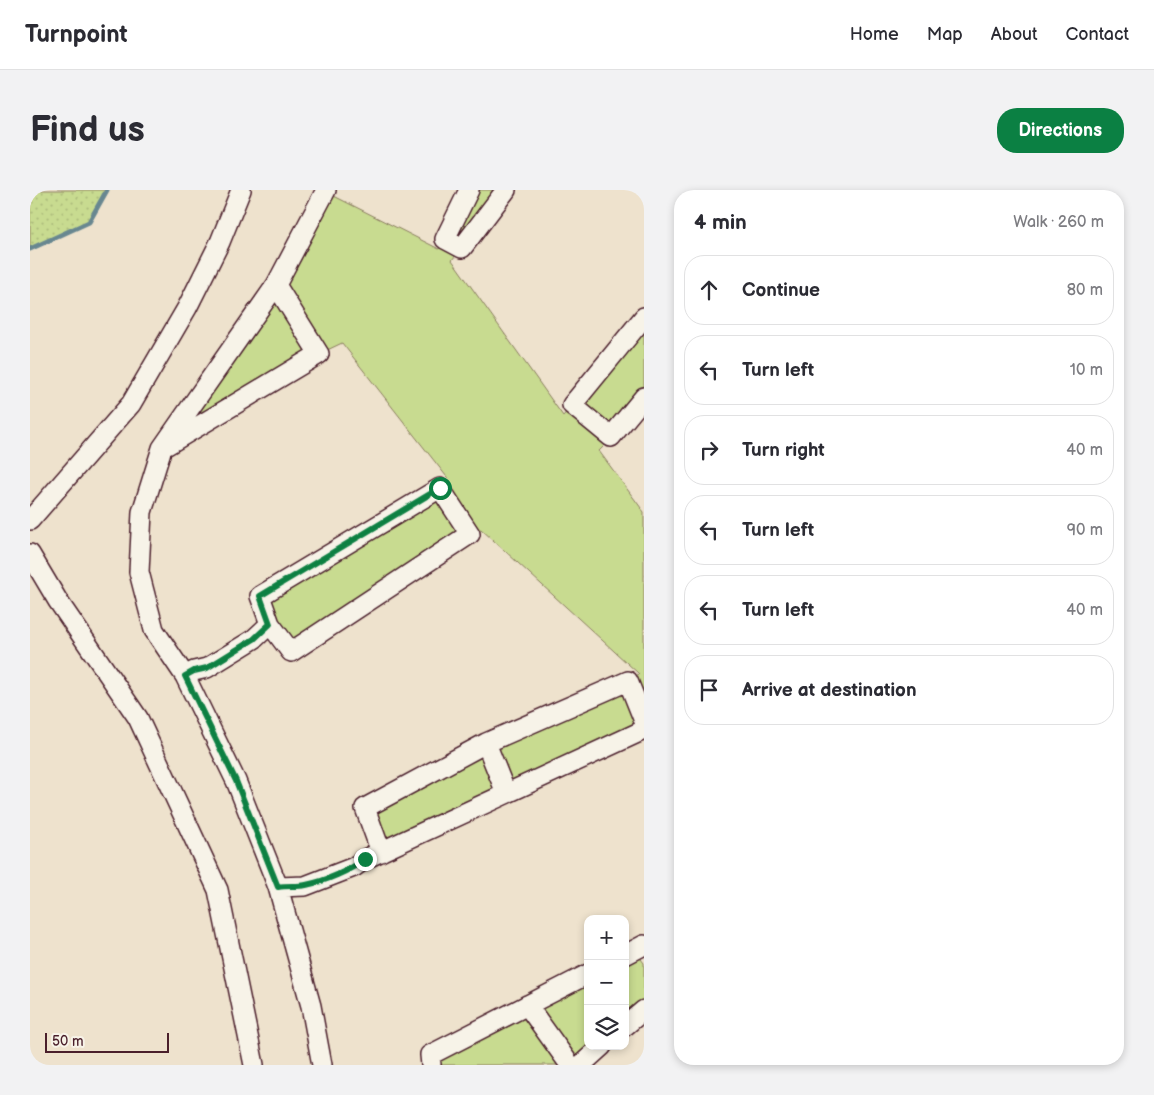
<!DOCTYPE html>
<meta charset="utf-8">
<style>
:root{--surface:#fff;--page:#f2f2f3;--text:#2b2b33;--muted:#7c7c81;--line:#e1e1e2;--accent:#0b8043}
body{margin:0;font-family:"Balsamiq Sans",sans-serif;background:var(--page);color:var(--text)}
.controls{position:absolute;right:15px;bottom:15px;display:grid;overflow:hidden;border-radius:10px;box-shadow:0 2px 8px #0003}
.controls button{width:45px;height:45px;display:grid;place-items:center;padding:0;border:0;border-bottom:1px solid var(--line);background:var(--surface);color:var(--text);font:25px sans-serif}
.scale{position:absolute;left:15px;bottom:12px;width:124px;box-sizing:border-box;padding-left:5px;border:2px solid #4a1f2b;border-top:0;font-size:14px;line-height:18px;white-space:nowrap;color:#4a1f2b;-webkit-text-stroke:4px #f7f3e8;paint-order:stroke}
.stop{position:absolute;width:15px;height:15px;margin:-11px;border:4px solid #0b8043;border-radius:50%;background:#fff}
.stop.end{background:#0b8043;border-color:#fff;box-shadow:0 1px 5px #0008}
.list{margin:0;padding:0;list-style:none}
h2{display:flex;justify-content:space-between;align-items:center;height:65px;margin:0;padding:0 20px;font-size:21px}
h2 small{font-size:16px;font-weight:400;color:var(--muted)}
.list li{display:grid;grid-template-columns:32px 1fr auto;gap:15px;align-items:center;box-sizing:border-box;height:70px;margin:0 10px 10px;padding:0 10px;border:1px solid var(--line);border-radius:20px}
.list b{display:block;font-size:19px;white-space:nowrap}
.list em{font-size:16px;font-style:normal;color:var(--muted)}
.icon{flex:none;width:28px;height:28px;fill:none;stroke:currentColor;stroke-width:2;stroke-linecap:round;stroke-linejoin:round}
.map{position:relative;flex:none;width:614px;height:875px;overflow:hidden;border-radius:20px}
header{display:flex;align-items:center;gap:30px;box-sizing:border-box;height:70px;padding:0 25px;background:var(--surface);border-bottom:1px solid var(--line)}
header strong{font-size:24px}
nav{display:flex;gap:28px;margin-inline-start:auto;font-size:18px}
.intro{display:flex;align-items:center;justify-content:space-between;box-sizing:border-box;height:120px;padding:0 30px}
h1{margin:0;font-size:35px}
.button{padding:12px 22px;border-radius:20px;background:var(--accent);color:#fff;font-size:18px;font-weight:700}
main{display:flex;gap:30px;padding:0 30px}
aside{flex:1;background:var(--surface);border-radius:20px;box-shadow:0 2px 8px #0003}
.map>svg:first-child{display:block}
</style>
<header>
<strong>Turnpoint</strong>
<nav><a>Home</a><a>Map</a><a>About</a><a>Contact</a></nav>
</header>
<div class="intro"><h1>Find us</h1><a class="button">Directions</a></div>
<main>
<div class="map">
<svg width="614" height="875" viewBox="0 0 614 875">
<defs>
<pattern id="grass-dots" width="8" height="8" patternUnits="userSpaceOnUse" patternTransform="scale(1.25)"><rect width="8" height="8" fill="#c8db90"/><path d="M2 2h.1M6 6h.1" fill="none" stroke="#adbc7c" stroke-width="1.8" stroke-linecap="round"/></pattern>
</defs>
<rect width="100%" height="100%" fill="#eee2cd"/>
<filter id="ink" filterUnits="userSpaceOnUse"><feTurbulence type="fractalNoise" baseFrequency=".02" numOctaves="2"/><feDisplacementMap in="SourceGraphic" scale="10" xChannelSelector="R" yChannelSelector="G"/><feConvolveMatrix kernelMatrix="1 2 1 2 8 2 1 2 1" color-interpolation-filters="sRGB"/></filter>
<g filter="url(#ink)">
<path fill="url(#grass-dots)" stroke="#897d5e" d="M0,0H77L59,32L0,59Z"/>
<path fill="#c8db90" stroke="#897d5e" d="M443,0H470L431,53L420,47Z
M300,4L409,59L415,50L430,60L422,70L533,226L539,219L578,252L569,261L614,322V524L599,490L609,484L451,339L443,343L414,297L420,291L312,153L291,163L251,96Z
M245,107L279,161L144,247Z
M614,135V198L581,238L549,214Z
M409,307L430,343L263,453L236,408Z
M595,496L613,536L481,599L461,555Z
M454,559L469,601L352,654L340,621Z
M608,765L614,773V811L595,828V771Z
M558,791V856H563L546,872L508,816Z
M496,824L534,875H409L408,870Z"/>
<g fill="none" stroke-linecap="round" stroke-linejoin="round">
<path stroke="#678790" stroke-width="5" d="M0,59L59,32L77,0"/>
<g stroke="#4a1f2b" stroke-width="22">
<path id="minor" d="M439,0L415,49L432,58L476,0
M614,127L542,215L581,247L614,207
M137,255L289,164L246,95
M410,298L440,344L261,462L240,434L230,406Z
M0,330L101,214L157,118L190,52L211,0
M0,364L28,411L108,528L188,700L224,875
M155,486L164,481L177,478L224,449L240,434
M456,553L476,603
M351,662L335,618L456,553L598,491L614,531
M248,697L275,696L324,677L335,669L614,540
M595,765L614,755
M497,815L540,875
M595,836L614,820
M292,875L281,816L248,697L206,591L155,486L124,440L109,382L112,322L132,258L246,95L296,0
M401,875L400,865L558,784
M551,875L572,856"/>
</g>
<use href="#minor" stroke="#f7f3e8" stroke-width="19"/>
</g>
</g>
<g fill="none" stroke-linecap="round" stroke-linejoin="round" filter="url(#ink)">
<path stroke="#0b8043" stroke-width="6" d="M335,669C319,681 296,691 276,695C267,697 257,695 248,697L206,591L155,486L164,481L177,478L224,449L240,434L230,406L410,298"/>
</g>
</svg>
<div class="controls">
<button>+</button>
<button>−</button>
<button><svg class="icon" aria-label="layers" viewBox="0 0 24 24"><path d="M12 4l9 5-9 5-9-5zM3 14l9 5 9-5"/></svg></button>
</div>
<div class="scale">50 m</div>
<div class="stop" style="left:410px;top:298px"></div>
<div class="stop end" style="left:335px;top:669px"></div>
</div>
<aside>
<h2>4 min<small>Walk · 260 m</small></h2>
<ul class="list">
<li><svg class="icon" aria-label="ahead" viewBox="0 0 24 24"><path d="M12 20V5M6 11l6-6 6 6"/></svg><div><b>Continue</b></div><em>80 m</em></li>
<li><svg class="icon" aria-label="left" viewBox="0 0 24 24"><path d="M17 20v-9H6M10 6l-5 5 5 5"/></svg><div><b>Turn left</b></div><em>10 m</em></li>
<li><svg class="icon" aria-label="right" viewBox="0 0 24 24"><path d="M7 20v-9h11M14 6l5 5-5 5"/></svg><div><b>Turn right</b></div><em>40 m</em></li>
<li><svg class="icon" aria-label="left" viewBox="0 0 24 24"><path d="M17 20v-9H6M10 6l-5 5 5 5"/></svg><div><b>Turn left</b></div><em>90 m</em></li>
<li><svg class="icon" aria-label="left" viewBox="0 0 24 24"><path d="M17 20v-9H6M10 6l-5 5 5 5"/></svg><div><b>Turn left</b></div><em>40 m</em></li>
<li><svg class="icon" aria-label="arrive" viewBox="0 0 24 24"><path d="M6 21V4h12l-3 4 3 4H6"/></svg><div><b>Arrive at destination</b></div></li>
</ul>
</aside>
</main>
